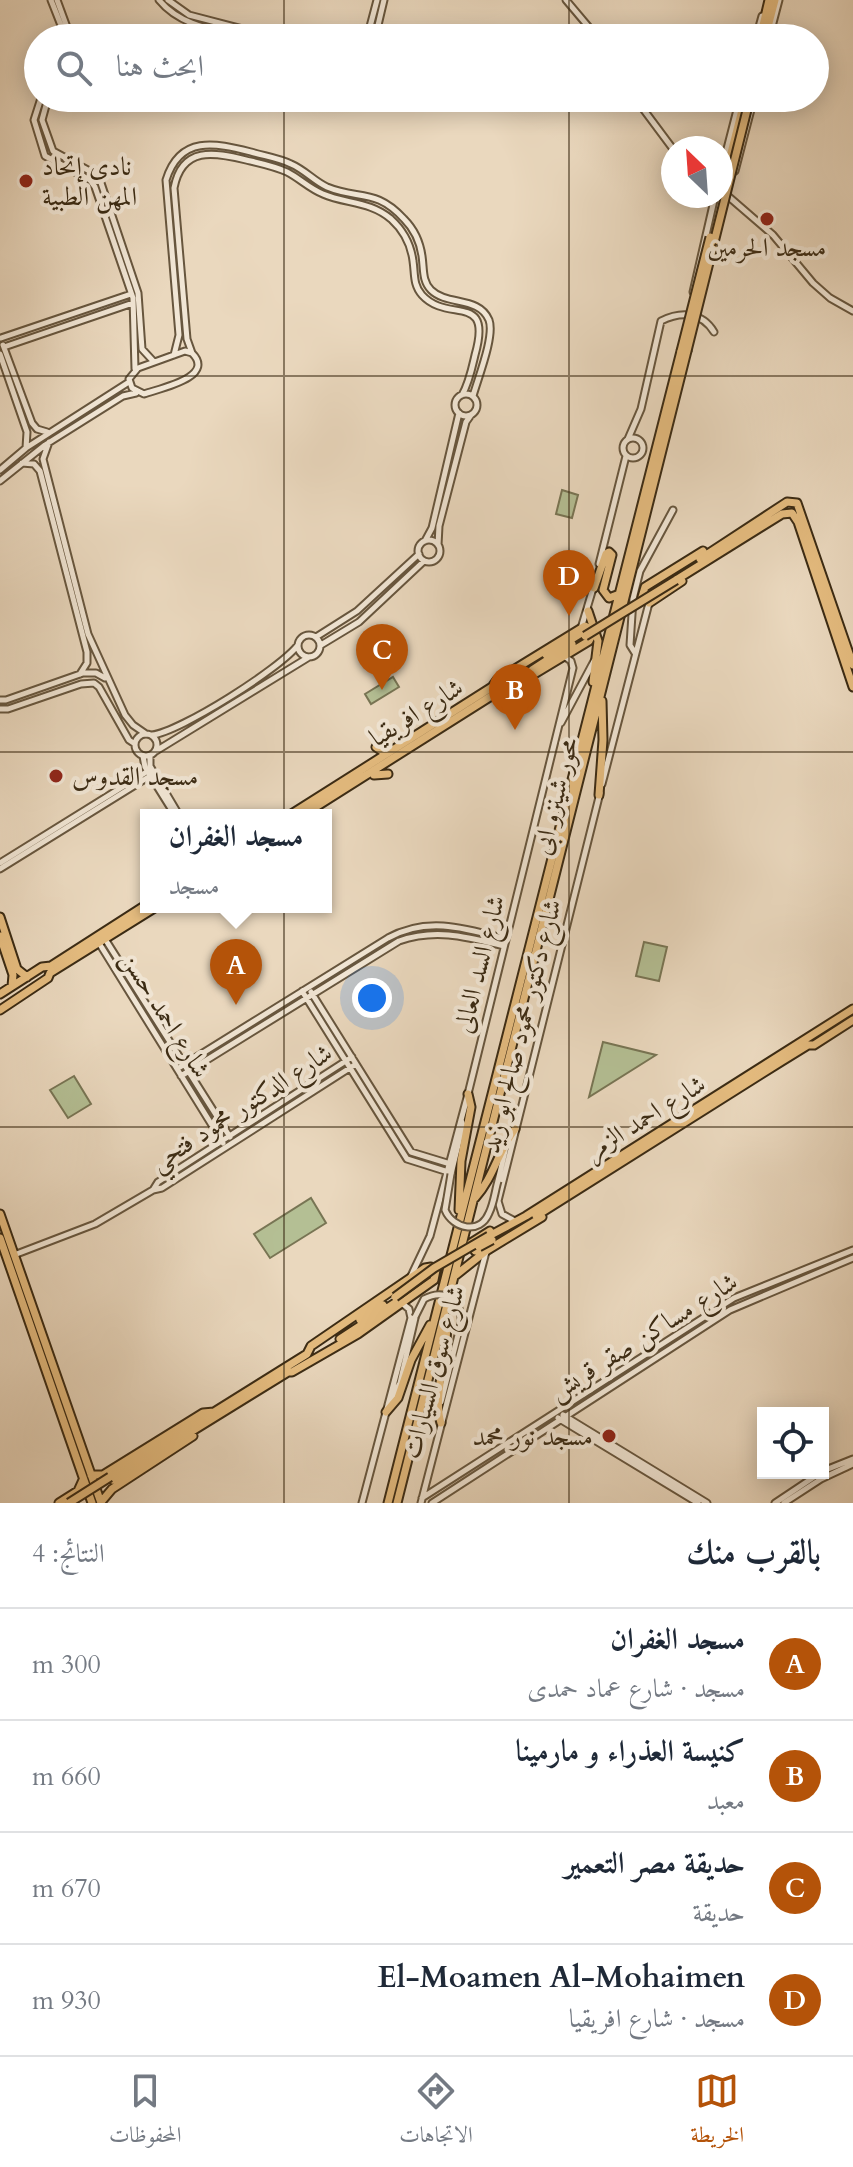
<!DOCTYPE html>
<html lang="ar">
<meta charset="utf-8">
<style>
:root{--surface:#fff;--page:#f6f6f7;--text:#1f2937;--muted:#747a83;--line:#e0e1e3;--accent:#b45309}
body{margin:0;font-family:Cardo,Amiri,serif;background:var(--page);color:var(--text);direction:rtl}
.controls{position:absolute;right:24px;bottom:24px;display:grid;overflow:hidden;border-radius:0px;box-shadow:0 4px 20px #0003}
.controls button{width:72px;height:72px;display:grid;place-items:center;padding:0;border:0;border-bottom:2px solid var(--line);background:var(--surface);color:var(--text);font:40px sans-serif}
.compass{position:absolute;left:661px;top:136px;width:72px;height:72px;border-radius:50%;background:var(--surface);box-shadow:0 4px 20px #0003;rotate:335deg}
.you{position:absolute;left:372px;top:998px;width:28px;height:28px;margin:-20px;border:6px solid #fff;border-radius:50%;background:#1a73e8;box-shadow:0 0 0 12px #1a73e833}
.badge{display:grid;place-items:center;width:52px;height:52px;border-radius:50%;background:var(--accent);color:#fff;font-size:26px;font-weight:700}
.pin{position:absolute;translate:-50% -66px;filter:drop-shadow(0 2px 4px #0008)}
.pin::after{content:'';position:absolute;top:42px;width:28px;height:24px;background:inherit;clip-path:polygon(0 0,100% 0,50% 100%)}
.popup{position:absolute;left:140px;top:809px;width:192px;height:104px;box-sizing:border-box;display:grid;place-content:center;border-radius:0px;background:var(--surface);filter:drop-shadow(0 2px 6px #0005);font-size:26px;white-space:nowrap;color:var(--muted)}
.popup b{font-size:30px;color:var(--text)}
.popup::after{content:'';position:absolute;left:50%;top:100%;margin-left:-16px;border:16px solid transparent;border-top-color:var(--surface)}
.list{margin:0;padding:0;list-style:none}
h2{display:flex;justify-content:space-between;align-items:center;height:104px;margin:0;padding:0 32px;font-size:34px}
h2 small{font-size:26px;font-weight:400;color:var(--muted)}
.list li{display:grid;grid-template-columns:52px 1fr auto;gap:24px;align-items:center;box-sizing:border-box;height:112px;padding:0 32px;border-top:2px solid var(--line)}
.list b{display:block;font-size:30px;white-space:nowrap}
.list p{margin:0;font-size:26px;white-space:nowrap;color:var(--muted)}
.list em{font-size:26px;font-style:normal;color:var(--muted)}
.icon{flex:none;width:44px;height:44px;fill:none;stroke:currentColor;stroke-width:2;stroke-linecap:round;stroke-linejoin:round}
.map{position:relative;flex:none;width:853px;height:1503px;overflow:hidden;direction:ltr}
.search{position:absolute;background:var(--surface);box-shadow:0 4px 20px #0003;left:24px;right:24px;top:24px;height:88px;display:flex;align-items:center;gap:20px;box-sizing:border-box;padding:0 28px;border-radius:44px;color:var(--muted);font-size:30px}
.sheet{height:552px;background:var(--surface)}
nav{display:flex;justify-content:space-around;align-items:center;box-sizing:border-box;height:112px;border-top:2px solid var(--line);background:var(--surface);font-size:22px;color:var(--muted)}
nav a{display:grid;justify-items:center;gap:4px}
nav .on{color:var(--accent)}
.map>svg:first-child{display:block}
</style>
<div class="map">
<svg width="853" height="1503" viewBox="0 0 853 1503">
<rect width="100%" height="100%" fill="#ead8be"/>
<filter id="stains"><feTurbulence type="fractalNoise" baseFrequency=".0025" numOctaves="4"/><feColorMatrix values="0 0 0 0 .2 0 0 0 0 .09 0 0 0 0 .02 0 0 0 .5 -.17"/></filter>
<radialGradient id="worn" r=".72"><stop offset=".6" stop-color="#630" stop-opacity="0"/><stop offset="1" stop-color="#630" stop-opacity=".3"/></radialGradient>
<path fill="#b4bf94" stroke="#787554" stroke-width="2" d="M562,490L578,495L572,518L556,514Z
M393,677L399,687L371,704L365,694Z
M644,942L667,947L659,981L636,976Z
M603,1042L656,1055L589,1097Z
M74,1076L91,1104L68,1118L50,1090Z
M311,1198L326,1223L270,1258L254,1234Z"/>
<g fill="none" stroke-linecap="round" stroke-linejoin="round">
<g stroke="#67563e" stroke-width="9">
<path id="minor" d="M51,0L66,38
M57,0L71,38
M159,0C180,26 215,30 247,38
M168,0L189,15L277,38
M566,0L598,38
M367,38L377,0
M375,38L384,0
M756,38L762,16
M769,38L779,0
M41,98L34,120L45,156L90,180L95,187L133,298L135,369
M48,98L42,120L53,151L95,174L100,180L138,293L142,349L154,362
M635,98L673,149
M735,171L754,98
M721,172L740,98
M729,197L773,235L813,283L830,298L853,311
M693,292L715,196
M1,338L131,294
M3,345L32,423L37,429L47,432
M4,347L133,303
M185,351L192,353C216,377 161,388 144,394L132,388L129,379L138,368Z
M192,353L187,339L174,188C182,146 214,152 246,160C259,163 274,166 287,172C299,178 310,189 323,194C346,204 370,201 391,219C403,230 411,245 413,261C415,274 413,285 422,295C448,324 493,291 475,355C472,368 469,383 462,395
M0,354L27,432L26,448
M174,355L179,335L166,180C180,135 215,143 251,152C264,156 279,158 291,164C305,170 314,181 327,187C358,200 376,188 404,219C414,229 420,242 422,256C424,269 422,281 431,290C447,306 479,296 489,320C495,336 478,378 473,396
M455 405a11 11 0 1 1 22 0a11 11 0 1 1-22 0Z
M623 448a10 10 0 1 1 20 0a10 10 0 1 1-20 0Z
M628,439L641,409L661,321C681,311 702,312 714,332
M49,442L43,459L88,634L125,715L133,725L146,734
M22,463L34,464L40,471L87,652V663L80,674
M0,470L26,448L129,382
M0,481L45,445L123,396L136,393
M418 551a11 11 0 1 1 22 0a11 11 0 1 1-22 0Z
M425,541L432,528L459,413
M438,545L439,526L466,422L471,415
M599,564L626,456
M582,625L594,585
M298 646a11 11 0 1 1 22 0a11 11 0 1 1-22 0Z
M316,637L357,611L419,554
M321,645L359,622L424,561
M635,653L630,645L633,599L640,571L673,510
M0,700H6L83,673H96L105,678
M0,709H8L81,684L94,683L99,687L129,740L135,744
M561,723L594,661
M135 745a11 11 0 1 1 22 0a11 11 0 1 1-22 0Z
M152,735C180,732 281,668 298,645
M156,751L309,657
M143,756L145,767L175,815
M150,756V766L179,815
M602,784L649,603
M0,863L148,771
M0,869L150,776
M105,939L230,1137
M99,943L223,1143
M302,991L407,1159L445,1171
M311,992L411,1152L447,1163
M177,1069L388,938C427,916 465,928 506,939
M181,1076L399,941C436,928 467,937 504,946
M451,1174L463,1125L461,1120
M498,1181L506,1147
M153,1190L158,1182L352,1057
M513,1220L502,1214L498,1201L600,793
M14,1255L95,1224L153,1190L162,1188L356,1064
M411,1276L430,1236L468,1094L573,668L571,661L564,656
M391,1399L400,1383L415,1318
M441,1402L461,1323
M563,1415L707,1503
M558,1418L698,1503
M823,1471L853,1459
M422,1498L734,1298L853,1250
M362,1503L411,1318L409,1309L403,1304
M421,1503L486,1252
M432,1503L730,1310L853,1258
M775,1503L820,1473
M784,1503L821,1479L853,1464"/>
</g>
<g stroke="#3b2b14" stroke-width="11">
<path id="major" d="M760,38L769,0
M765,38L775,0
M721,192L745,98
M700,559L787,502L797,503L853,665
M676,580L782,514L792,513L798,522L853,687
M682,581L649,603L642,597L645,587L703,551
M594,588L606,554L609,552L612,555L603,590L609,598L617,595
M588,611L598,641L593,682
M546,655L583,632
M532,670L572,644
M376,747L382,751L390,749
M374,775L388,774
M599,795L603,740L602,701
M290,815L492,687L497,680L585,626L591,630L592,635L589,641L506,691L496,693L303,815
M0,917L17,969L27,977
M0,936L13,975L12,986
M0,994L42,967L51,966L146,905
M0,1010L48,978L50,973L156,907
M475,1198C494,1177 498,1151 515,1129
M459,1210L461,1161L471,1107L468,1094
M0,1214L101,1503
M536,1216L782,1061L808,1045H814L853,1020
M489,1236L526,1216L853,1009
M0,1238L92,1503
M486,1251H475L471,1243L490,1231
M456,1275L486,1251L542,1217
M360,1320L383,1305
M340,1339L398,1301
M386,1412L398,1398L411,1360L430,1325
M441,1423C432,1394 450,1351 446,1318
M91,1475H103L203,1413L214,1412
M110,1477L307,1354L311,1346L425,1268L431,1267L436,1270L434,1280L358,1334L292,1372H288L113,1480
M101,1502L112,1489L193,1436
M59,1503L78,1491L83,1480
M388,1503L681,351
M397,1503L687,351"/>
</g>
<use href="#minor" stroke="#f1e6d5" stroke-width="5"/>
<use href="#major" stroke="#e5bc7f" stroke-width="7"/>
<g stroke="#67563e" stroke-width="9" stroke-linecap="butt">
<path id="minor-bridge" d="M451,1174L445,1210C453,1229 480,1235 489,1213C494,1203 495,1191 498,1181
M415,1317L424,1299C444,1288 463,1300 461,1323"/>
</g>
<g stroke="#3b2b14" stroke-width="11" stroke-linecap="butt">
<path id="major-bridge" d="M681,351L710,237
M687,351L750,98
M585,636L676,580
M479,1247L492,1240
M395,1297L434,1268L489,1236
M69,1503L110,1477"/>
</g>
<use href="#minor-bridge" stroke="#f1e6d5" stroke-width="5"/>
<use href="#major-bridge" stroke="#e5bc7f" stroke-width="7"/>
</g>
<path fill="none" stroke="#3b2b14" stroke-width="2" stroke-opacity="0.55" d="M284,0V38M569,0V38M284,98V1503M569,98V1503M0,376H853M0,752H853M0,1127H853"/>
<g fill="#8f2418" stroke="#f1e6d5" stroke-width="3">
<circle cx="26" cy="181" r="8"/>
<circle cx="767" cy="219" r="8"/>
<circle cx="56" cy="776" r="8"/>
<circle cx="609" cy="1436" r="8"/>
</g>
<g text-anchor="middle" stroke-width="8" stroke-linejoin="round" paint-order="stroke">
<g font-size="26" fill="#3b2b14" stroke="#f1e6d5" text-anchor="start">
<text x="42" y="175">نادى إتحاد<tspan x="42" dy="30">المهن الطبية</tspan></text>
<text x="767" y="256" text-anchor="middle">مسجد الحرمين</text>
<text x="72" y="785">مسجد القدوس</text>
<text x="593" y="1445" text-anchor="end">مسجد نور محمد</text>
</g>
<g font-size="26" fill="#3b2b14" stroke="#f1e6d5">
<text transform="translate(416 712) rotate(-32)" y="9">شارع افريقيا</text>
<text transform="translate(555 796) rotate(-76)" y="9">محور شينزو ابى</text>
<text transform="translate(479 964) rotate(-76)" y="9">شارع السد العالى</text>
<text transform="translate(166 1014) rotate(58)" y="9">شارع احمد حسن</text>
<text transform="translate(521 1026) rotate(-76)" y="9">شارع دكتور محمود صالح ابو زيد</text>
<text transform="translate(241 1107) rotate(-33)" y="9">شارع الدكتور محمود فتحي</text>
<text transform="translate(645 1117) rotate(-32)" y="9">شارع احمد الزمر</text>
<text transform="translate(643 1336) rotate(-32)" y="9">شارع مساكن صقر قريش</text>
<text transform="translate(433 1372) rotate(-75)" y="9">شارع سوق السيارات</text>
</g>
</g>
<rect width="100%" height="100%" filter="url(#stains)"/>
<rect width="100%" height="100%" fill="url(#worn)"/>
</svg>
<div class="controls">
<button><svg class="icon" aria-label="locate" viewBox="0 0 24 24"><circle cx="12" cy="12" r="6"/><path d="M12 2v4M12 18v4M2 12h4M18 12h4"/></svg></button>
</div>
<svg class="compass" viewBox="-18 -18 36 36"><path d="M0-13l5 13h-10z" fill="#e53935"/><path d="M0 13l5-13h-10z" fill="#747a83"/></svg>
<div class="you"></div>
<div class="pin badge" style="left:236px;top:1005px">A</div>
<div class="popup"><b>مسجد الغفران</b>مسجد</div>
<div class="pin badge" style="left:515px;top:730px">B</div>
<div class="pin badge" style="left:382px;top:690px">C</div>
<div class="pin badge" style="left:569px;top:616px">D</div>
<div class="search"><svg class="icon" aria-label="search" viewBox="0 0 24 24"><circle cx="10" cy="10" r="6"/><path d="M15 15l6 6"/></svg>ابحث هنا</div>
</div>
<section class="sheet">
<h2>بالقرب منك<small>النتائج: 4</small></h2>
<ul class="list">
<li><span class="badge">A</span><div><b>مسجد الغفران</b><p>مسجد · شارع عماد حمدى</p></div><em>300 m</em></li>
<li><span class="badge">B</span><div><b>كنيسة العذراء و مارمينا</b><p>معبد</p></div><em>660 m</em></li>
<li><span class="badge">C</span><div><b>حديقة مصر التعمير</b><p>حديقة</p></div><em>670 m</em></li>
<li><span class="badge">D</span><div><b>El-Moamen Al-Mohaimen</b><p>مسجد · شارع افريقيا</p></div><em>930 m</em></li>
</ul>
</section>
<nav>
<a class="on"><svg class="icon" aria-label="map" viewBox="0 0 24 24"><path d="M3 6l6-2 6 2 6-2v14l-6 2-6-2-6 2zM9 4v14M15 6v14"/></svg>الخريطة</a>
<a><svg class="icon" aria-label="directions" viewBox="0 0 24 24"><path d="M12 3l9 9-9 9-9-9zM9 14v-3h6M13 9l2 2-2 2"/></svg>الاتجاهات</a>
<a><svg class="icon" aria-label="saved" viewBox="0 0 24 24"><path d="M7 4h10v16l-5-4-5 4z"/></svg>المحفوظات</a>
</nav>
